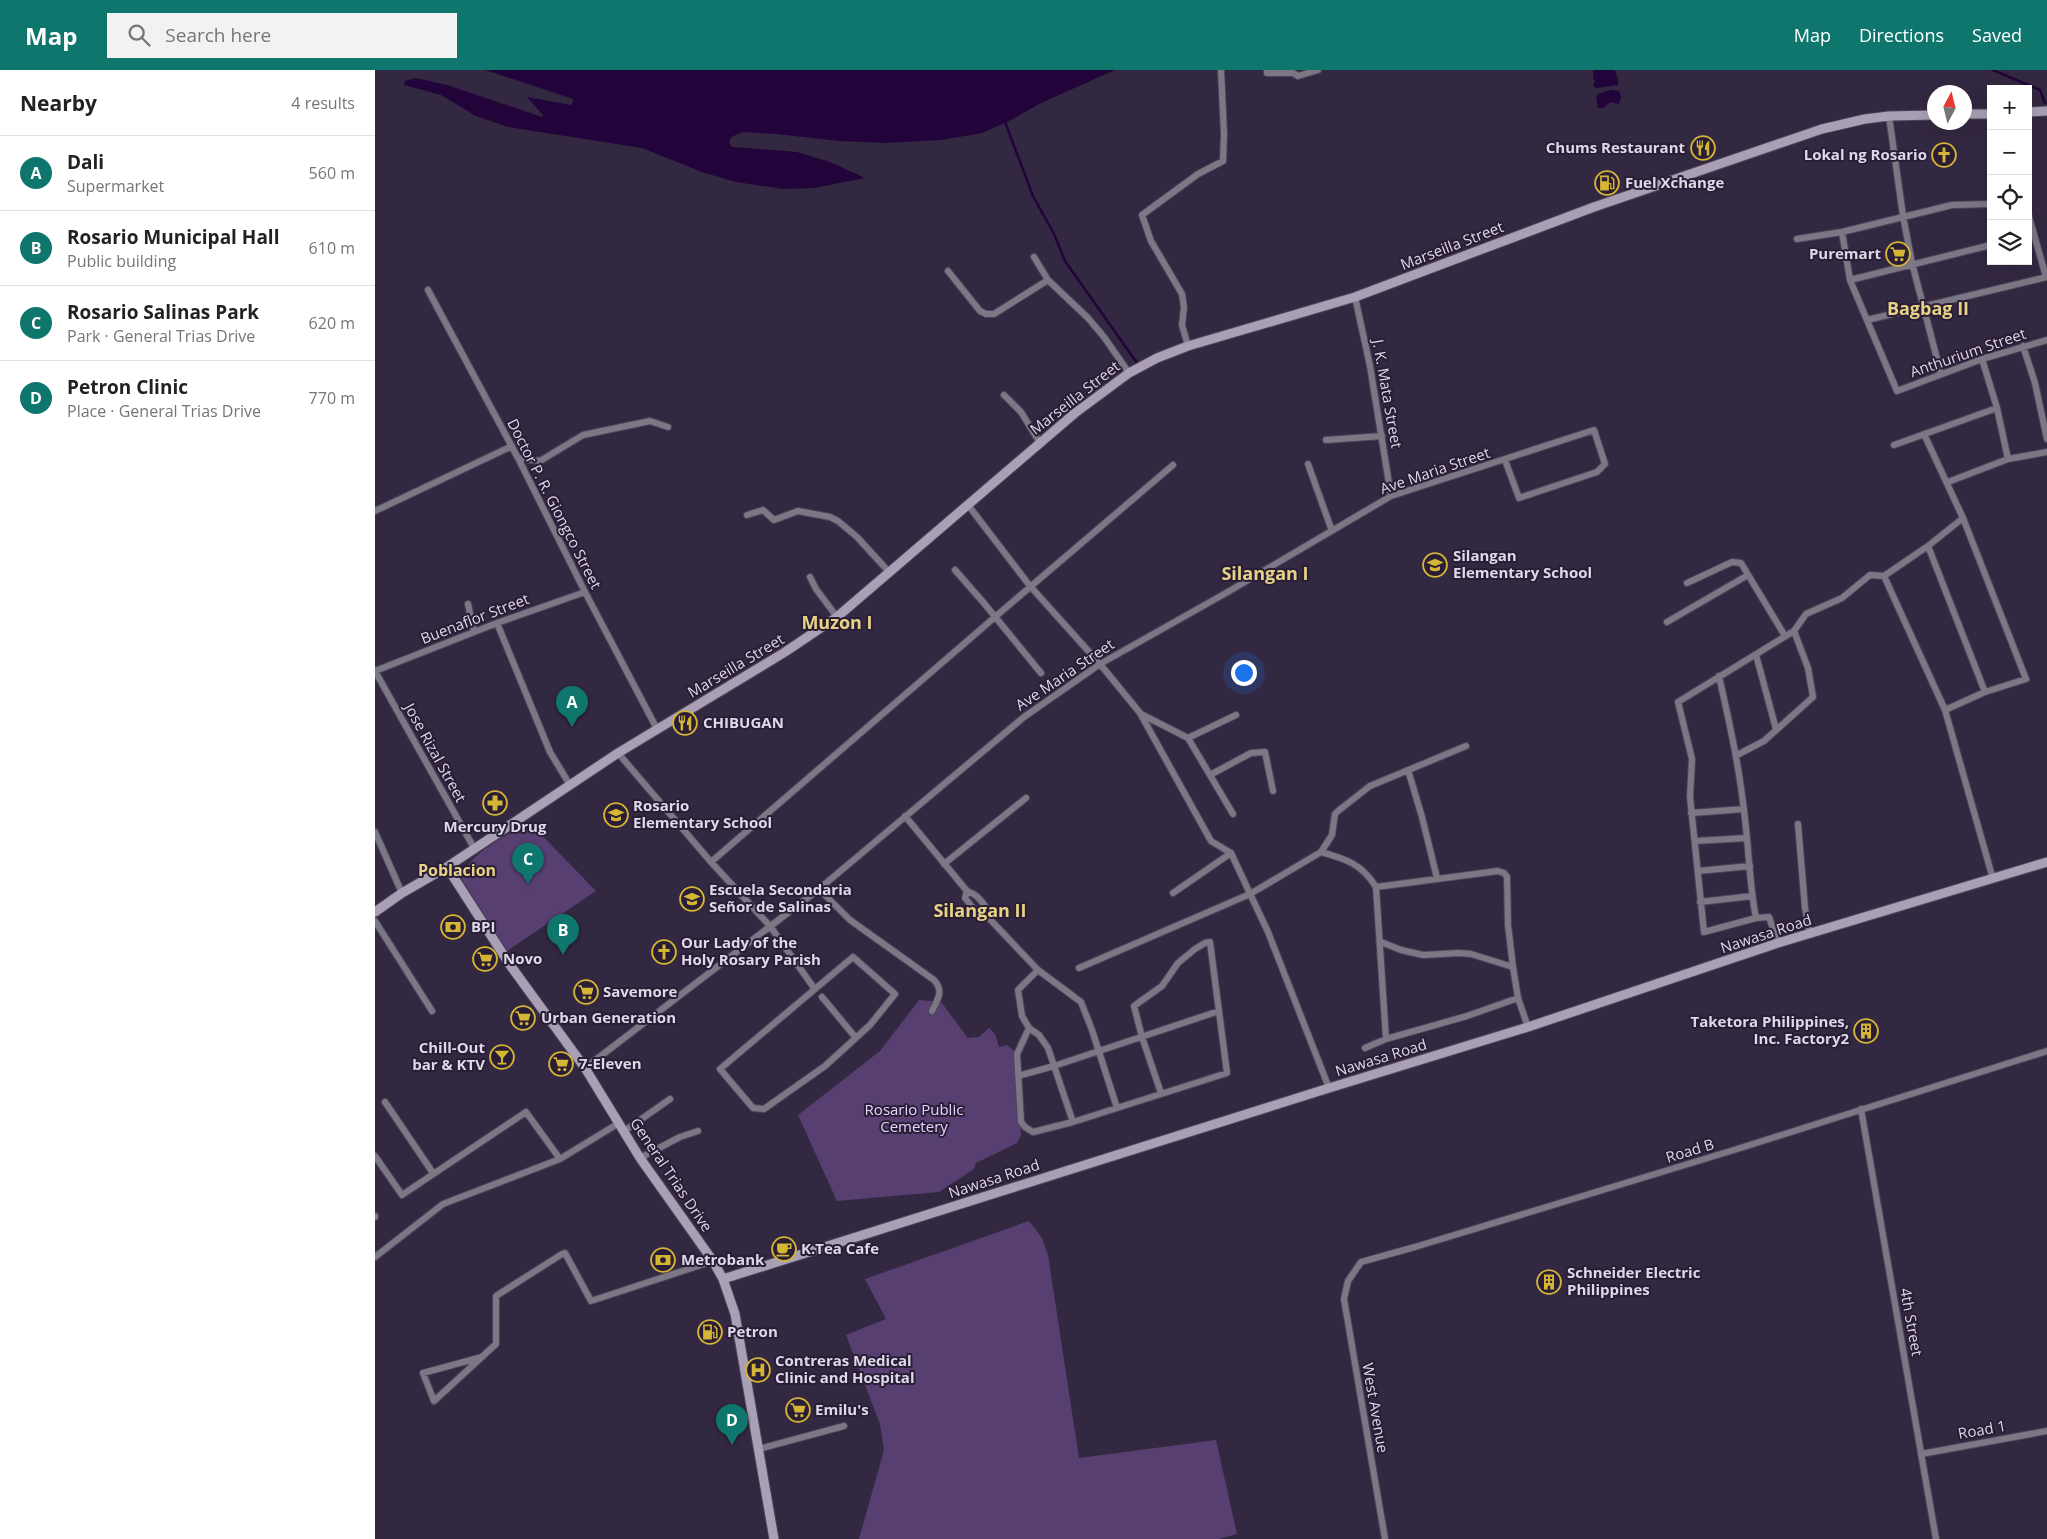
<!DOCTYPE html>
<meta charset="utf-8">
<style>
:root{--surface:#fff;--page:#f2f2f2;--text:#222;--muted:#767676;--line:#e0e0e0;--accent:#0f766e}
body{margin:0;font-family:"Open Sans",sans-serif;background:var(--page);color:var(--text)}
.controls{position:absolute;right:15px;top:15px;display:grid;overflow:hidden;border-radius:0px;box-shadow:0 5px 20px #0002}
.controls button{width:45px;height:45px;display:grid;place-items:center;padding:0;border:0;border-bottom:1px solid var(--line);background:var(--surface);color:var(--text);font:25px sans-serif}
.compass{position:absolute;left:1552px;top:15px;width:45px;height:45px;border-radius:50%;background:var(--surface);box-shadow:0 5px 20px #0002;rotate:7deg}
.you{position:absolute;left:868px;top:602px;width:18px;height:18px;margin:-12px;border:4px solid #fff;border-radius:50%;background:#1a73e8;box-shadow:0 0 0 8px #1a73e833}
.badge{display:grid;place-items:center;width:32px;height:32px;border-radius:50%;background:var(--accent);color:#fff;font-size:16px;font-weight:700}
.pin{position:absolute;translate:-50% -41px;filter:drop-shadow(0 1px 2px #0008)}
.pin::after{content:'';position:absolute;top:26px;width:18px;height:15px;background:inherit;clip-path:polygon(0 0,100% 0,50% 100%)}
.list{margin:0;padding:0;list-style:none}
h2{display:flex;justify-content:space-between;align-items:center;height:65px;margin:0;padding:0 20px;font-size:21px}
h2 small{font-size:16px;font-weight:400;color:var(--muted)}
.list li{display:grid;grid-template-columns:32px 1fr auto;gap:15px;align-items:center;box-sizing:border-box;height:75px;padding:0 20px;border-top:1px solid var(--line)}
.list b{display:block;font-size:19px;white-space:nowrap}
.list p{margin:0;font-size:16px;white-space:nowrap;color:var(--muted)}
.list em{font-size:16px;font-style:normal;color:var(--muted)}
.icon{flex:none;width:28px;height:28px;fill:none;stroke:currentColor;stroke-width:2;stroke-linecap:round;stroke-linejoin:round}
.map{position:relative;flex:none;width:1672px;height:1469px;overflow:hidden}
header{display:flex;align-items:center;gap:30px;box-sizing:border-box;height:70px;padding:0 25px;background:var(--accent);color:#fff}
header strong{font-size:24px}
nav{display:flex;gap:28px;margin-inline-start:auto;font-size:18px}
.search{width:350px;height:45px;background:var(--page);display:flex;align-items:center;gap:12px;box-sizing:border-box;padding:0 18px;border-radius:0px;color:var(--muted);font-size:19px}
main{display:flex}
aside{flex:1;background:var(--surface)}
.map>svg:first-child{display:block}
</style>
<header>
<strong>Map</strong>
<div class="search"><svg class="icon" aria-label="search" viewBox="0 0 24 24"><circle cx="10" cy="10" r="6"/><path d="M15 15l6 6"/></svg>Search here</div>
<nav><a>Map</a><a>Directions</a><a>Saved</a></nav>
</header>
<main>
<aside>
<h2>Nearby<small>4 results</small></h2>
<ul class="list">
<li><span class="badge">A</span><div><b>Dali</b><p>Supermarket</p></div><em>560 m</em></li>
<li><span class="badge">B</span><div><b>Rosario Municipal Hall</b><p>Public building</p></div><em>610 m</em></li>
<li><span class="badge">C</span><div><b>Rosario Salinas Park</b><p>Park · General Trias Drive</p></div><em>620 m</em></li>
<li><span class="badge">D</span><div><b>Petron Clinic</b><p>Place · General Trias Drive</p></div><em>770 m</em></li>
</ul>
</aside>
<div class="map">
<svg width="1672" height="1469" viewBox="0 0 1672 1469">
<rect width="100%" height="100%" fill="#332841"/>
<path fill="#573f72" d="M154,752L221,821L132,881L86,808C96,781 130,767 154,752Z
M544,930L566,932L593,968L604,967L614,958L620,964L624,977L632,975L640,981L646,1065L642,1073L601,1093L599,1099L564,1122L462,1131L423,1045L505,981Z
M654,1151L667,1168L673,1185L704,1388L841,1370L862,1464L844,1469H484L509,1380L505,1354L471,1265L511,1249L490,1209Z"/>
<path fill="#22033a" d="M110,0H740L666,33L634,51L607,63L566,70L511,73L465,71L401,64L368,62L356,67L354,72L357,77L422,82L455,92L490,108L439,118L408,119L361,112L327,102L267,78L133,57L101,46L66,25L29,15L30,11L41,8L72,15L167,47L168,45L152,27L196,35L198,32V29Z
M1218,0H1240L1243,10V15L1221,18L1218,15L1220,11L1218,8Z
M1236,20L1244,21L1246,27L1244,34L1236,32L1228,38H1223L1221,28L1223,24Z"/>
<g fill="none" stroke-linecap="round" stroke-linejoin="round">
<path stroke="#22033a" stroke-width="2.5" d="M1618,0L1665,20L1670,33
M630,52L658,126L679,164L690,191L762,293"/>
<g stroke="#4f445c" stroke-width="8">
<path id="street" d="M892,0V3H918L923,6L943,0
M1514,46L1528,146L1537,193L1566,304
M1653,143L1671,207
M1467,162L1475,210L1522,321L1607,289L1672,270
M1422,169L1467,162L1577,135L1616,134
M659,187L673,210
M573,201L605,241L611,244H619L673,210L713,248L729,267L754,303
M1475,210L1616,175
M53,220L143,388L210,522L282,659
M980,227L995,296L1016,426
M1492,250L1672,207
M813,276L807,255L809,237L807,224L776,171L767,145L823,104L848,91L849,64L846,0
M1648,276L1660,313L1672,369
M1607,289L1622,338L1633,389
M629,325L646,342L665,373
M1549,364L1588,448L1651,609L1610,622L1570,640
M951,370L1007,366
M1519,375L1622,338
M143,388L165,391L208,365L275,351L293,357
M933,394L957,461
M1573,412L1633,389L1672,382
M593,435L655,516L725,594L765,643L836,771L856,783L893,862L954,1018
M0,441L137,376
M372,445L388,440L399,450L423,441L455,447L463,451L482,467L515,503
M1553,476L1588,448
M580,500L608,532L666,603
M435,507L441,519L462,547
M1312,513L1357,492L1366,493L1410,566
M93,534L99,562
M1292,552L1373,505
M122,553L175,682L195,715
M1419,561L1431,544L1467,528L1495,505L1509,506
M1381,585L1401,659
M0,601L122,553L210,522
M0,601L99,778
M1344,606C1354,651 1364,695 1369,741C1374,777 1374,813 1381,848
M1610,622L1553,476L1509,506L1570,640L1618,809
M766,644L813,668L861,645
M813,668L858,744
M243,683L336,792L395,856L439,918
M1362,685L1389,671L1438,627L1433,598L1419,561L1303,632L1317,689L1315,727L1329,862L1381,848L1394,847L1403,873
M1033,700L1047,747L1062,808
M835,705L876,683L890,682L898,721
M1316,743L1369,739
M530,746L592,821
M1423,754L1430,838L1435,864
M0,762L27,823
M1320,771L1372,768
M946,782L957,765L960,744L963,741L995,716L1091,676
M336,792L620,547L798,395
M569,794L651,728
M1323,801L1375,796
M1001,817L1123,801L1129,803L1132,807L1133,855L1138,897L1143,928L1153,957
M444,819L475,850L559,910C569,921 563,929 557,941
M798,823L856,783
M1325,832L1377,826
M608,842L602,843L590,828L592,821C601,824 605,829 610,836L608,842L663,900
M0,851L57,941
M1006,872L1026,880L1048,885L1084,883L1096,884L1138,897
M478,887L520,924L495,955L450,996L389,1039L378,1038L345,999Z
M704,898L875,824L946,782C971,789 987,794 1001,817L1011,969
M447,927L481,968
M654,958L642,984L646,1052L650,1057L658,1062L698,1052L852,1003L835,872L830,873L820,879L803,893L787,916L759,936L767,967L786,1023
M990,978L1011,969L1092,946L1143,928
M210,998L444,819L649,647L725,594L851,523L1016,426L1219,360L1230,394L1222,402L1144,428L1130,390
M643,1006L679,996L844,941
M10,1032L58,1103
M1486,1039L1561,1469
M698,1052L673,978L664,965L654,958L647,946L643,920L663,900L706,932L717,960L742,1038
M248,1062L295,1029
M0,1086L27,1125L151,1042L185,1089L244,1053
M265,1088L305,1067L323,1061
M0,1146V1147
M0,1187L68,1134L185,1089
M107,1287L48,1303L59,1331L121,1274V1226L187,1184L190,1183L216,1231L338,1191
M384,1379L469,1356
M1546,1384L1672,1361
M1010,1469L969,1229L973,1211L986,1192L1040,1177L1359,1080L1672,981"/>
</g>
<g stroke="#4f445c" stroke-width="11">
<path id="secondary" d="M1653,42L1672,41
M1590,44H1616
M72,797L135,895L210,998L265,1088L338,1191L348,1209L360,1244L399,1469
M0,842L27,823L72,797L243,683L410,582L462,547L700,343L754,303L782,288L813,276L980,227L1219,137L1447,59L1490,49L1514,46L1560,45
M348,1209L954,1018L1153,957L1403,873L1672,792"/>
</g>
<use href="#street" stroke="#7c7784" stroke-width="6"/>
<use href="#secondary" stroke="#a9a0b5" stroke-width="9"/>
</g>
<defs>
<g id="restaurant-ring" transform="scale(1.25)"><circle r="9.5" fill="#291e36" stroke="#d5b534" stroke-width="1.5"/><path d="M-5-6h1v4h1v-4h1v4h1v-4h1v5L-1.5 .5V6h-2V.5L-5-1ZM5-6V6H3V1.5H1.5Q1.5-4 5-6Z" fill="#d5b534"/></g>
<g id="church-ring" transform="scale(1.25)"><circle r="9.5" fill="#291e36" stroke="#d5b534" stroke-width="1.5"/><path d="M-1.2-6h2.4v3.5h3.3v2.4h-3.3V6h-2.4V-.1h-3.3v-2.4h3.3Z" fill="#d5b534"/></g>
<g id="fuel-ring" transform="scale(1.25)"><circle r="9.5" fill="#291e36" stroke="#d5b534" stroke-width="1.5"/><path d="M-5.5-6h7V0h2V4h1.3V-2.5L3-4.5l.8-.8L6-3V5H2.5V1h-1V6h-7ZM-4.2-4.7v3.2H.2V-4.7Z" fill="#d5b534"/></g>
<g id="supermarket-ring" transform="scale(1.25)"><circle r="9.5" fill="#291e36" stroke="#d5b534" stroke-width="1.5"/><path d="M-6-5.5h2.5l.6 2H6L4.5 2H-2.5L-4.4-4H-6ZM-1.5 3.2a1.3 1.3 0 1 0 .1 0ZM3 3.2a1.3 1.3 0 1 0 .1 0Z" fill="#d5b534"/></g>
<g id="school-ring" transform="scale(1.25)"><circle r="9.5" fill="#291e36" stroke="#d5b534" stroke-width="1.5"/><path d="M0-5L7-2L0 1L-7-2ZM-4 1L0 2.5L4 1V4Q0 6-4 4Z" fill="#d5b534"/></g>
<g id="pharmacy-ring" transform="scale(1.25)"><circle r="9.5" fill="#291e36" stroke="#d5b534" stroke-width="1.5"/><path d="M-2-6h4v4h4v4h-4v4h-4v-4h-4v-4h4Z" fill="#d5b534"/></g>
<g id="bank-ring" transform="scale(1.25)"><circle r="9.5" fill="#291e36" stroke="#d5b534" stroke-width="1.5"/><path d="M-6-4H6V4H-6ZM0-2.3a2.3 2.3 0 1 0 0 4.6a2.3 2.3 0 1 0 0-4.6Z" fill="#d5b534"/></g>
<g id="building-ring" transform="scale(1.25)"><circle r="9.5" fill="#291e36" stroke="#d5b534" stroke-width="1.5"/><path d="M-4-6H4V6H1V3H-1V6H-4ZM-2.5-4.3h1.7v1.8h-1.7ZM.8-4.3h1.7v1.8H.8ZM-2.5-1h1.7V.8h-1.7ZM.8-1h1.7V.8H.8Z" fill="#d5b534"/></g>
<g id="bar-ring" transform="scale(1.25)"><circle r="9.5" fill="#291e36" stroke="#d5b534" stroke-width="1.5"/><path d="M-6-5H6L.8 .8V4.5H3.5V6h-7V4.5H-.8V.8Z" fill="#d5b534"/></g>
<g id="cafe-ring" transform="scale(1.25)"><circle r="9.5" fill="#291e36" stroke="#d5b534" stroke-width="1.5"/><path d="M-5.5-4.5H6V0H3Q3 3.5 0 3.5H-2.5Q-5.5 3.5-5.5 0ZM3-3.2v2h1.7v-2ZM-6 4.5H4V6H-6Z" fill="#d5b534"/></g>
<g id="hospital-ring" transform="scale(1.25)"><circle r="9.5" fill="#291e36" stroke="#d5b534" stroke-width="1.5"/><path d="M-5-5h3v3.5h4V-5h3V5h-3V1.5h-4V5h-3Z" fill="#d5b534"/></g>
</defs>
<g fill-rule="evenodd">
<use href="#restaurant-ring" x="1328" y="78"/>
<use href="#church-ring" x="1569" y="85"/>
<use href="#fuel-ring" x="1232" y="113"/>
<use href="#supermarket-ring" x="1523" y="184"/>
<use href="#school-ring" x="1060" y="495"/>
<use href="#restaurant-ring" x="310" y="653"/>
<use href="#pharmacy-ring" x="120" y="733"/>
<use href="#school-ring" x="241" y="745"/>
<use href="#school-ring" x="317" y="829"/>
<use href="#bank-ring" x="78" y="857"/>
<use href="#church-ring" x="289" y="882"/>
<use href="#supermarket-ring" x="110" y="889"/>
<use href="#supermarket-ring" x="211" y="922"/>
<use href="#supermarket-ring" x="148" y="948"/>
<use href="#building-ring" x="1491" y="961"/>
<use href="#bar-ring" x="127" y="987"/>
<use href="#supermarket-ring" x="186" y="994"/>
<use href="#cafe-ring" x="409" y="1179"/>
<use href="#bank-ring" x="288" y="1190"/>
<use href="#building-ring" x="1174" y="1212"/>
<use href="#fuel-ring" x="335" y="1262"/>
<use href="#hospital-ring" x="383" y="1300"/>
<use href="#supermarket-ring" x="423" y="1340"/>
</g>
<g text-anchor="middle" stroke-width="4" stroke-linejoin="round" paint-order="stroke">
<g font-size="15" font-weight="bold" fill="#dfd8e8" stroke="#291e36" text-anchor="start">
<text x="1310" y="83" text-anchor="end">Chums Restaurant</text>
<text x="1552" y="90" text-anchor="end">Lokal ng Rosario</text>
<text x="1250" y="118">Fuel Xchange</text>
<text x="1506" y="189" text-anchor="end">Puremart</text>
<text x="1078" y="491">Silangan<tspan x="1078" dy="17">Elementary School</tspan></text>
<text x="328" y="658">CHIBUGAN</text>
<text x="258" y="741">Rosario<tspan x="258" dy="17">Elementary School</tspan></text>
<text x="120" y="762" text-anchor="middle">Mercury Drug</text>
<text x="334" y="825">Escuela Secondaria<tspan x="334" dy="17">Señor de Salinas</tspan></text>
<text x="96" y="862">BPI</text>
<text x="306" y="878">Our Lady of the<tspan x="306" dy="17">Holy Rosary Parish</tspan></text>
<text x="128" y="894">Novo</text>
<text x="228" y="927">Savemore</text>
<text x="166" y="953">Urban Generation</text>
<text x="1474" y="957" text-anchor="end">Taketora Philippines,<tspan x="1474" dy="17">Inc. Factory2</tspan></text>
<text x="110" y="983" text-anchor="end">Chill-Out<tspan x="110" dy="17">bar &amp; KTV</tspan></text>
<text x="204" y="999">7-Eleven</text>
<text x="426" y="1184">K.Tea Cafe</text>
<text x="306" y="1195">Metrobank</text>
<text x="1192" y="1208">Schneider Electric<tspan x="1192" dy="17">Philippines</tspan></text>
<text x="352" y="1267">Petron</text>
<text x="400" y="1296">Contreras Medical<tspan x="400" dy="17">Clinic and Hospital</tspan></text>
<text x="440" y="1345">Emilu's</text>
</g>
<g font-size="15" fill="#dfd8e8" stroke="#291e36">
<text transform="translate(1077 176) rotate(-21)" y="5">Marseilla Street</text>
<text transform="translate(1593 283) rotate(-19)" y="5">Anthurium Street</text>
<text transform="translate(1012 324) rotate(80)" y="5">J. K. Mata Street</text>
<text transform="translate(700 328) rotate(-38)" y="5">Marseilla Street</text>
<text transform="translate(1060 401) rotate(-19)" y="5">Ave Maria Street</text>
<text transform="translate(179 434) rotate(63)" y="5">Doctor P. R. Giongco Street</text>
<text transform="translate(100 549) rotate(-21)" y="5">Buenaflor Street</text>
<text transform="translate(361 596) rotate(-31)" y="5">Marseilla Street</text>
<text transform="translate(690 605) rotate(-34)" y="5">Ave Maria Street</text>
<text transform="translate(60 683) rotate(61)" y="5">Jose Rizal Street</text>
<text transform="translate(1391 864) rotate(-18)" y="5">Nawasa Road</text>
<text transform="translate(1006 988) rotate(-17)" y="5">Nawasa Road</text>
<text transform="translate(1315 1081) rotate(-17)" y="5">Road B</text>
<text transform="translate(296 1105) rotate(56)" y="5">General Trias Drive</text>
<text transform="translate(619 1109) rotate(-18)" y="5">Nawasa Road</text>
<text transform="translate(1536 1252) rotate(80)" y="5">4th Street</text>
<text transform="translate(1000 1338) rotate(80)" y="5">West Avenue</text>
<text transform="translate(1607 1360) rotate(-10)" y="5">Road 1</text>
</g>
<g font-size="15" fill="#e5d3fe" stroke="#291e36">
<text x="539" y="1045">Rosario Public<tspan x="539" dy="17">Cemetery</tspan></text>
</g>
<g font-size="16" font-weight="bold" fill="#e7d285" stroke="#291e36">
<text x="82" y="806">Poblacion</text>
</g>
<g font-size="18" font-weight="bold" fill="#e7d285" stroke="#291e36">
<text x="1553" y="245">Bagbag II</text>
<text x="890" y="510">Silangan I</text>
<text x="462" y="559">Muzon I</text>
<text x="605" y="847">Silangan II</text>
</g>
</g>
</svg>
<div class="controls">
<button>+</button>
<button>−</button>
<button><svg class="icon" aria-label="locate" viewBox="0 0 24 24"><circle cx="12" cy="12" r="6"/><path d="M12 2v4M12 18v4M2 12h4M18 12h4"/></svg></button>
<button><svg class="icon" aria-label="layers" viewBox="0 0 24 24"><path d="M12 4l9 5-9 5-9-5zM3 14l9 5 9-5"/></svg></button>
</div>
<svg class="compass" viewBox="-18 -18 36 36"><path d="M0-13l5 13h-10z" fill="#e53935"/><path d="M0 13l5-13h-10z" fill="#767676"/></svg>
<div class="you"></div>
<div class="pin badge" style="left:197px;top:657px">A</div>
<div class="pin badge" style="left:188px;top:885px">B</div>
<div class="pin badge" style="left:153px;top:814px">C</div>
<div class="pin badge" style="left:357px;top:1375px">D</div>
</div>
</main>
